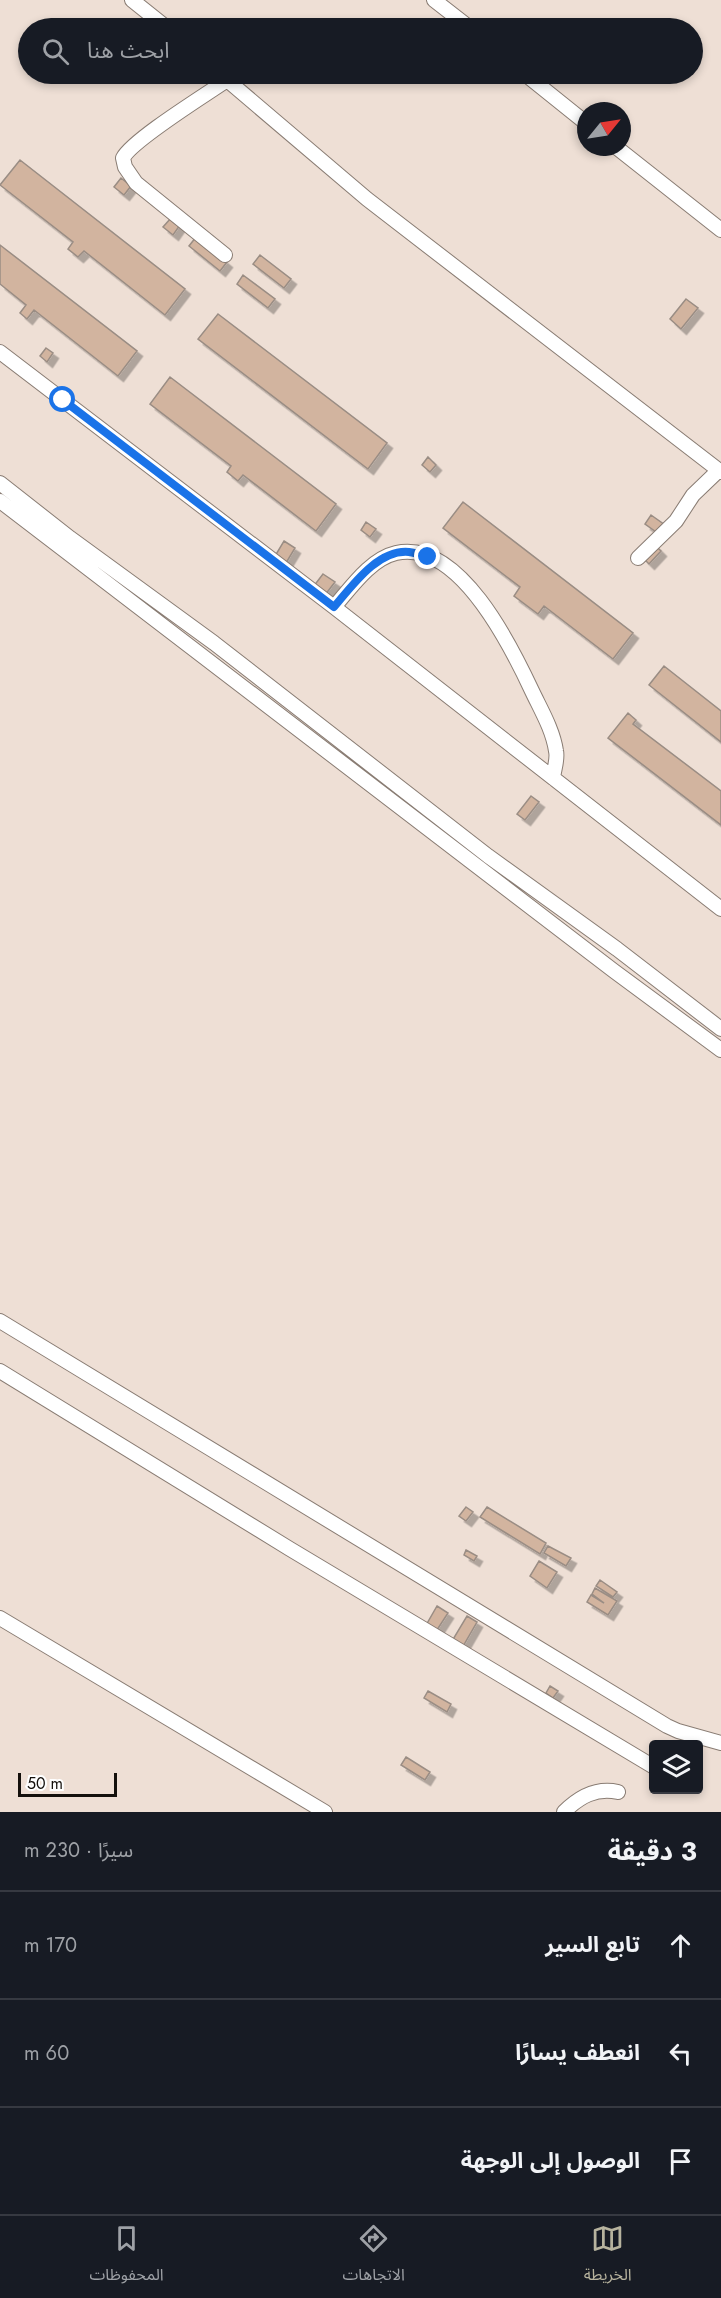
<!DOCTYPE html>
<html lang="ar">
<meta charset="utf-8">
<style>
:root{--surface:#171b24;--page:#20242c;--text:#f1f3f6;--muted:#9ea1a6;--line:#363941;--accent:#b7b39e}
body{margin:0;font-family:Jost,"Noto Sans Arabic",sans-serif;background:var(--page);color:var(--text);direction:rtl}
.controls{position:absolute;right:18px;bottom:18px;display:grid;overflow:hidden;border-radius:6px;box-shadow:0 3px 9px #0003}
.controls button{width:54px;height:54px;display:grid;place-items:center;padding:0;border:0;border-bottom:2px solid var(--line);background:var(--surface);color:var(--text);font:30px sans-serif}
.compass{position:absolute;left:577px;top:102px;width:54px;height:54px;border-radius:50%;background:var(--surface);box-shadow:0 3px 9px #0003;rotate:60deg}
.scale{position:absolute;left:18px;bottom:15px;width:99px;box-sizing:border-box;padding-left:6px;border:3px solid #14100c;border-top:0;font-size:16px;line-height:21px;white-space:nowrap;color:#14100c;-webkit-text-stroke:4px #fff;paint-order:stroke}
.stop{position:absolute;width:18px;height:18px;margin:-14px;border:4px solid #1a73e8;border-radius:50%;background:#fff}
.stop.end{background:#1a73e8;border-color:#fff;box-shadow:0 2px 6px #0008}
.list{margin:0;padding:0;list-style:none}
h2{display:flex;justify-content:space-between;align-items:center;height:78px;margin:0;padding:0 24px;font-size:26px}
h2 small{font-size:20px;font-weight:400;color:var(--muted)}
.list li{display:grid;grid-template-columns:39px 1fr auto;gap:18px;align-items:center;box-sizing:border-box;height:108px;padding:0 24px;border-top:2px solid var(--line)}
.list b{display:block;font-size:22px;white-space:nowrap}
.list em{font-size:20px;font-style:normal;color:var(--muted)}
.icon{flex:none;width:33px;height:33px;fill:none;stroke:currentColor;stroke-width:2;stroke-linecap:round;stroke-linejoin:round}
.map{position:relative;flex:none;width:721px;height:1812px;overflow:hidden;direction:ltr}
.search{position:absolute;background:var(--surface);box-shadow:0 3px 9px #0003;left:18px;right:18px;top:18px;height:66px;display:flex;align-items:center;gap:15px;box-sizing:border-box;padding:0 21px;border-radius:33px;color:var(--muted);font-size:22px}
.sheet{height:402px;background:var(--surface)}
nav{display:flex;justify-content:space-around;align-items:center;box-sizing:border-box;height:84px;border-top:2px solid var(--line);background:var(--surface);font-size:16px;color:var(--muted)}
nav a{display:grid;justify-items:center;gap:3px}
nav .on{color:var(--accent)}
.map>svg:first-child{display:block}
</style>
<div class="map">
<svg width="721" height="1812" viewBox="0 0 721 1812">
<defs>
<filter id="shadow"><feDropShadow dx="5.5" dy="5.5" stdDeviation="0" flood-color="#0004"/></filter>
</defs>
<rect width="100%" height="100%" fill="#eedfd5"/>
<path fill="#d2b49f" stroke="#9a8d84" stroke-width="1.5" filter="url(#shadow)" d="M20,160L185,289L165,315L84,251L78,257L68,249L73,242L0,185Z
M121,178L131,186L124,195L114,187Z
M171,218L180,225L173,235L163,227Z
M196,237L227,262L220,271L189,246Z
M0,245L137,351L118,376L34,310L27,319L20,313L26,305L0,284Z
M260,255L291,279L284,288L253,264Z
M243,275L275,299L268,308L237,284Z
M686,299L698,308L681,329L670,319Z
M218,314L387,443L368,469L198,339Z
M46,348L53,353L47,362L40,356Z
M170,377L336,504L316,531L243,475L238,481L227,472L231,466L150,404Z
M428,457L436,465L430,472L422,465Z
M463,502L633,633L613,659L544,606L538,614L514,596L520,587L443,528Z
M651,515L665,525L659,534L645,524Z
M366,522L376,529L370,537L361,530Z
M284,541L295,548L286,563L275,556Z
M655,545L661,551L649,564L643,558Z
M323,574L335,582L325,595L313,587Z
M664,666L721,711V742L649,685Z
M628,713L636,720L633,724L721,791V825L608,738Z
M531,796L539,802L525,820L517,814Z
M466,1507L473,1512L466,1521L459,1516Z
M487,1507L546,1543L540,1554L480,1517Z
M548,1546L571,1558L566,1566L544,1553Z
M466,1550L477,1556L474,1561L464,1555Z
M539,1561L557,1572L547,1588L530,1576Z
M600,1580L617,1592L613,1597L596,1586Z
M595,1588L617,1601L608,1615L587,1602L591,1595L604,1603L592,1594Z
M437,1606L448,1613L435,1633L425,1627Z
M467,1616L477,1622L462,1648L452,1641Z
M550,1686L558,1691L553,1698L546,1693Z
M428,1691L451,1704L447,1712L424,1698Z
M406,1757L430,1772L425,1780L401,1765Z"/>
<g fill="none" stroke-linecap="round" stroke-linejoin="round">
<g stroke="#897c73" stroke-width="16">
<path id="street" d="M132,0L167,28
M434,0L470,28
M220,74L367,199L721,472
M525,74L586,123
M616,147L721,230
M225,255L136,183L125,167L123,158C132,140 207,94 227,80
M0,352L334,607L721,909
M0,483L70,538L214,643L488,856L617,949L721,1029
M0,501L614,971L721,1050
M638,558L676,521L693,495L719,470
M334,607C350,589 370,559 396,553C459,539 511,646 532,691C541,710 553,730 556,751C558,759 554,769 553,778
M0,1321L667,1726L678,1731L721,1743
M0,1371L290,1549L654,1767
M0,1618L325,1812
M564,1812C579,1797 596,1787 618,1792"/>
</g>
<use href="#street" stroke="#fff" stroke-width="14"/>
</g>
<g fill="none" stroke-linecap="round" stroke-linejoin="round">
<path stroke="#1a73e8" stroke-width="8" d="M63,400L334,607C352,586 378,549 409,552C415,553 422,555 428,557"/>
</g>
</svg>
<div class="controls">
<button><svg class="icon" aria-label="layers" viewBox="0 0 24 24"><path d="M12 4l9 5-9 5-9-5zM3 14l9 5 9-5"/></svg></button>
</div>
<svg class="compass" viewBox="-18 -18 36 36"><path d="M0-13l5 13h-10z" fill="#e53935"/><path d="M0 13l5-13h-10z" fill="#9ea1a6"/></svg>
<div class="scale">50 m</div>
<div class="stop" style="left:63px;top:400px"></div>
<div class="stop end" style="left:428px;top:557px"></div>
<div class="search"><svg class="icon" aria-label="search" viewBox="0 0 24 24"><circle cx="10" cy="10" r="6"/><path d="M15 15l6 6"/></svg>ابحث هنا</div>
</div>
<section class="sheet">
<h2>3 دقيقة<small>سيرًا · 230 m</small></h2>
<ul class="list">
<li><svg class="icon" aria-label="ahead" viewBox="0 0 24 24"><path d="M12 20V5M6 11l6-6 6 6"/></svg><div><b>تابع السير</b></div><em>170 m</em></li>
<li><svg class="icon" aria-label="left" viewBox="0 0 24 24"><path d="M17 20v-9H6M10 6l-5 5 5 5"/></svg><div><b>انعطف يسارًا</b></div><em>60 m</em></li>
<li><svg class="icon" aria-label="arrive" viewBox="0 0 24 24"><path d="M6 21V4h12l-3 4 3 4H6"/></svg><div><b>الوصول إلى الوجهة</b></div></li>
</ul>
</section>
<nav>
<a class="on"><svg class="icon" aria-label="map" viewBox="0 0 24 24"><path d="M3 6l6-2 6 2 6-2v14l-6 2-6-2-6 2zM9 4v14M15 6v14"/></svg>الخريطة</a>
<a><svg class="icon" aria-label="directions" viewBox="0 0 24 24"><path d="M12 3l9 9-9 9-9-9zM9 14v-3h6M13 9l2 2-2 2"/></svg>الاتجاهات</a>
<a><svg class="icon" aria-label="saved" viewBox="0 0 24 24"><path d="M7 4h10v16l-5-4-5 4z"/></svg>المحفوظات</a>
</nav>
